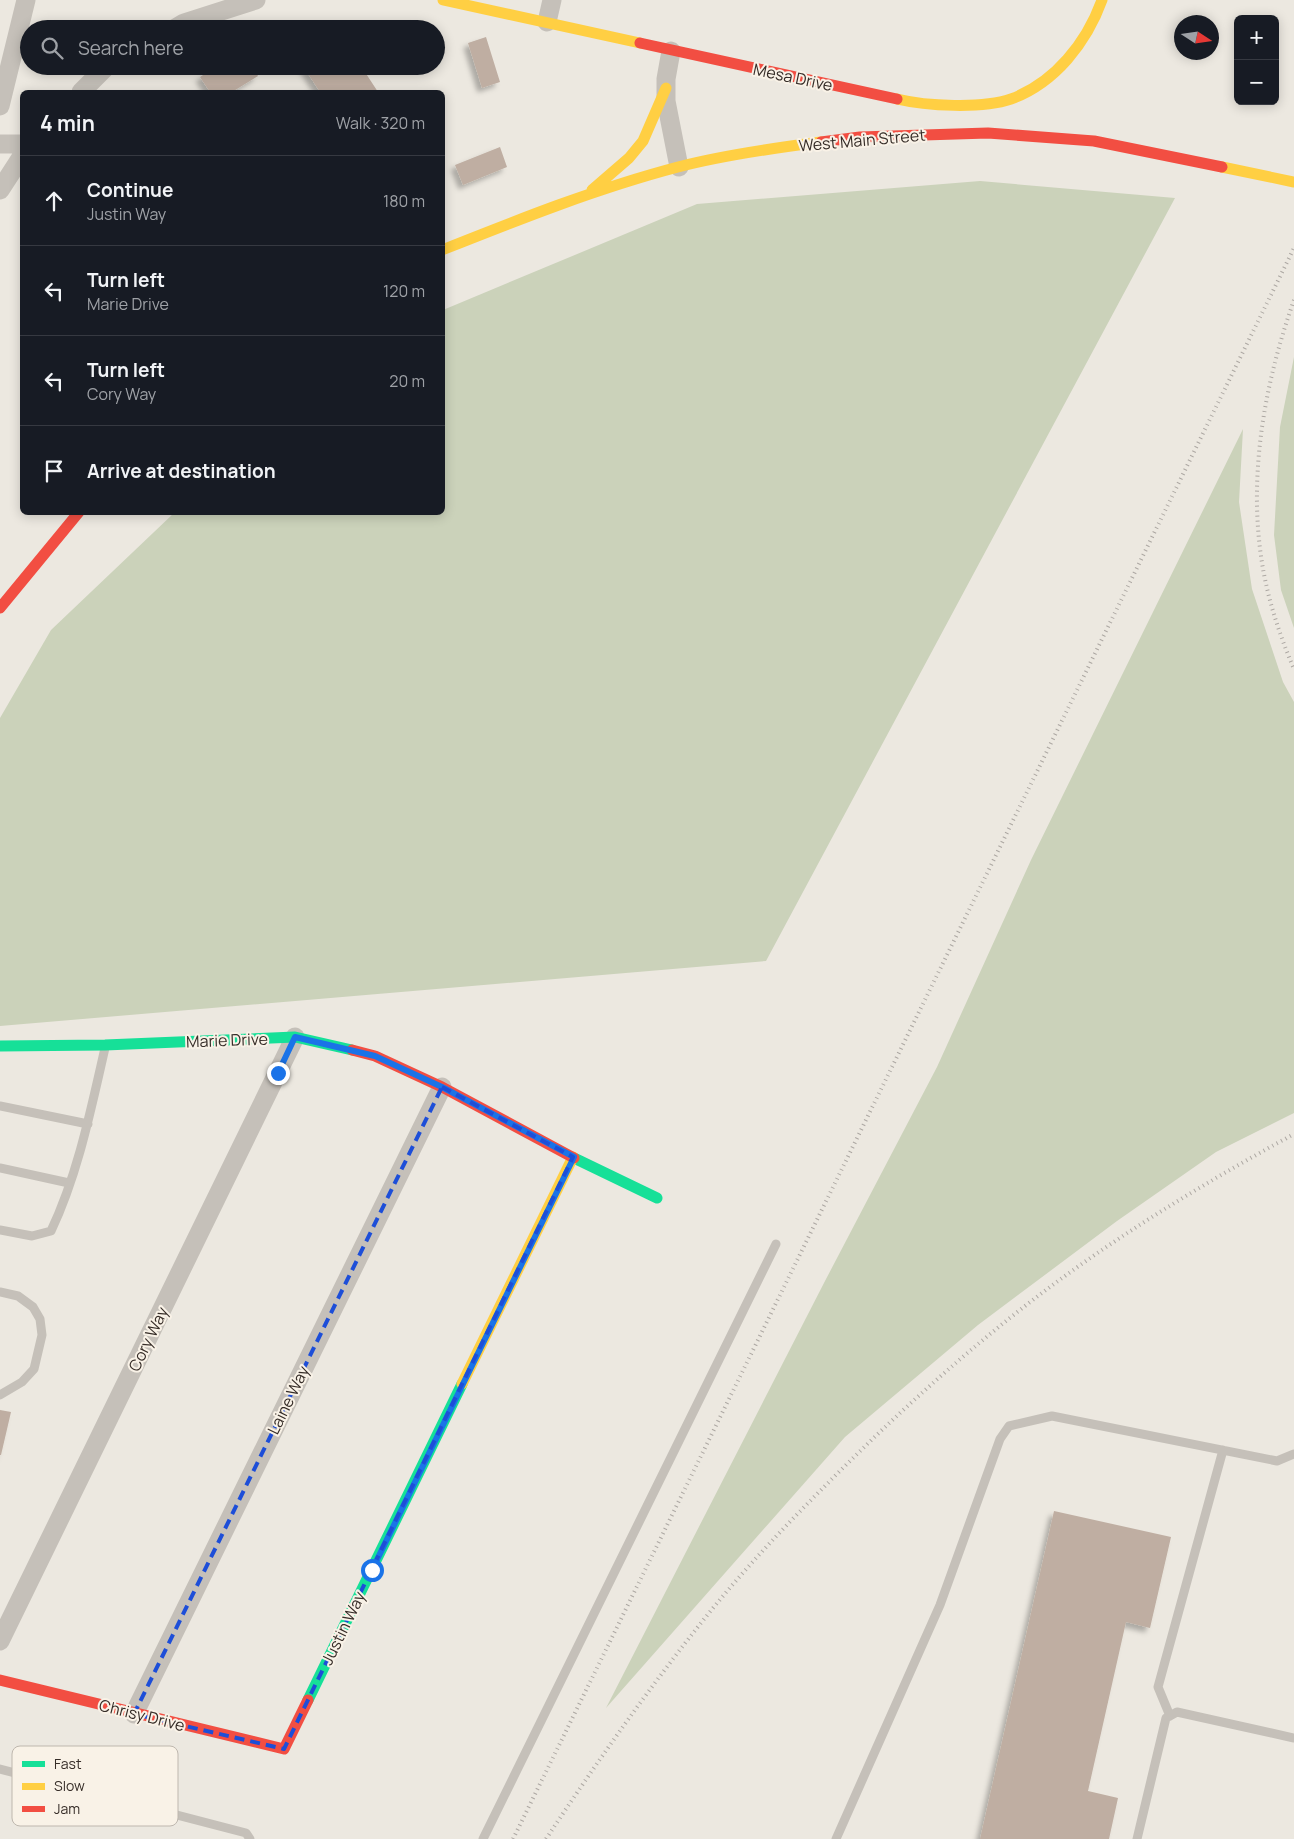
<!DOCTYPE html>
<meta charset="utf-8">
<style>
:root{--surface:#171b24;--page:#20242c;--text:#f1f3f6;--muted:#9ea1a6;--line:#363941}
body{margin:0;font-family:Manrope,sans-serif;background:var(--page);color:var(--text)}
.controls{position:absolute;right:15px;top:15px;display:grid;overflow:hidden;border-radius:8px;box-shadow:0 2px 12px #0003}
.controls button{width:45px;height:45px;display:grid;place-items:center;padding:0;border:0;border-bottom:1px solid var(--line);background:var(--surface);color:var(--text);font:25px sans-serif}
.compass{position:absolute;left:1174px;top:15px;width:45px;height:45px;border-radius:50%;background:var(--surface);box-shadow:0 2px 12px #0003;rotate:102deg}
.stop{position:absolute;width:15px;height:15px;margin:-11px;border:4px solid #1a73e8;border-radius:50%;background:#fff}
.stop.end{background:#1a73e8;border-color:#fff;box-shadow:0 1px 5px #0008}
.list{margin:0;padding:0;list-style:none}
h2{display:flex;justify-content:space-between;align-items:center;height:65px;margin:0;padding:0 20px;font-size:21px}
h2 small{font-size:16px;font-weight:400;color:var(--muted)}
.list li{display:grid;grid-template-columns:32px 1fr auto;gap:15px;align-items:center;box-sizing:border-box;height:90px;padding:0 20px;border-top:1px solid var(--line)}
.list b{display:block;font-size:19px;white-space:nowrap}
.list p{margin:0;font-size:16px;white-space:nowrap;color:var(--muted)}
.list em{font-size:16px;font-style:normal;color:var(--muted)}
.icon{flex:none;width:28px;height:28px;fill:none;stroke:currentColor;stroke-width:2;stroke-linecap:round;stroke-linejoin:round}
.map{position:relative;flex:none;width:1294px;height:1839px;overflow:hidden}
.search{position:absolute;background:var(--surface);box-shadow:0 2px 12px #0003;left:20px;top:20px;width:425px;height:55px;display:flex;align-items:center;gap:12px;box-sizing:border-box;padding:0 18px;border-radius:28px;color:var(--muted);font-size:19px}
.panel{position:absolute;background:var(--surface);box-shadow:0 2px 12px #0003;left:20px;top:90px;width:425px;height:425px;border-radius:8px}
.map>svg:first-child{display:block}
</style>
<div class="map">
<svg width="1294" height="1839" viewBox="0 0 1294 1839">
<defs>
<filter id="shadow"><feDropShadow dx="-4.5" dy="4.5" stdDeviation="2.5" flood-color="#0004"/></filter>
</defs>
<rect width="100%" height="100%" fill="#ece8e0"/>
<path fill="#cbd2ba" d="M980,181L1175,198L766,961L0,1026V718L51,630L174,513L442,512L443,310L697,204Z
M1294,357V628L1281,590L1274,535L1280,427Z
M1243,429L1239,502L1252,589L1283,682L1294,702V1113L1216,1152L1117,1221L978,1325L845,1437L606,1708L825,1281L937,1067L1031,860Z"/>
<path fill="#bfaea2" filter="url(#shadow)" d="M486,37L500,82L482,88L468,43Z
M217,66H252L258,76L232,92H210L200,77Z
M303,66H361L378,92H320Z
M500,147L507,167L463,185L455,165Z
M0,1410L11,1412L1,1455H0Z
M1054,1511L1171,1537L1150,1628L1126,1622L1088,1791L1118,1798L1109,1839H980Z"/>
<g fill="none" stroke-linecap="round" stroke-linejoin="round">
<path stroke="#c5c0b9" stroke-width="9" d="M0,1106L88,1124
M0,1168L69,1183
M0,1230L32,1236L51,1231C78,1174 91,1109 105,1048
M0,1292L18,1296L33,1307L40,1319L42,1335L34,1369L22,1382L0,1395
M1170,1716L1158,1687L1223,1450
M0,1769L246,1833L250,1839
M483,1839L776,1244
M836,1839L940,1605L1000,1439L1009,1426L1052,1416L1277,1461L1294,1454
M1137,1839L1166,1718L1177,1712L1294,1738"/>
<path stroke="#c5c0b9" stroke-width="19" d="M547,22L552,0
M174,29L184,23L256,0
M671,51L666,79V101L679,167
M81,92L107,66
M0,106L26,0
M0,144H22
M0,190L22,156
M0,1641L295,1037
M134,1714L442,1087"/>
<path stroke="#16e098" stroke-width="11" d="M0,1046L105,1045L295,1037L352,1050
M574,1158L657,1198
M308,1700L462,1384"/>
<path stroke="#ffcf43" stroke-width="11" d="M443,0L640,43
M897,99C926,106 982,109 1011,99C1055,83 1087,42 1102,0
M1222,167L1294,182
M592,190L629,158L643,141L666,88
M442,250C520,219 598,188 678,167C724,155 774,148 821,142
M462,1384L573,1157"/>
<path stroke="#f24e42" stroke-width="11" d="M640,43L897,99
M821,142L860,137L988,133L1094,141L1222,167
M0,608L79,512
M352,1050L375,1056L442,1087L574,1158
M0,1680L284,1749L308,1700"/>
<path stroke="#ada8a3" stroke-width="4" stroke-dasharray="1 4" stroke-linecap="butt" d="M1294,300C1260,396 1243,504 1271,604C1277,626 1285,648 1294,669
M513,1839L1294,248
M546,1839C595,1765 646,1692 701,1623C739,1575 781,1530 824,1487C890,1420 959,1357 1034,1299C1115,1237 1204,1183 1294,1134"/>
</g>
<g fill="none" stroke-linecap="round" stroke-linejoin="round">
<path stroke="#1a73e8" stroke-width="6" d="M278,1073L295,1037L375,1056L442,1087L574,1157L372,1570"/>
</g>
<path fill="none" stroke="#1d4ed8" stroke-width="4" stroke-dasharray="10 6" stroke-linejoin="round" d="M442,1087L573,1157L284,1749L134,1714Z"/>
<g text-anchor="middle" stroke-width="4" stroke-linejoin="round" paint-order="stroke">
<g font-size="16" fill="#362d28" stroke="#f9f2e7">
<text transform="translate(793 77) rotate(12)" y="6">Mesa Drive</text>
<text transform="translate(862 140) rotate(-5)" y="6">West Main Street</text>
<text transform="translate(227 1040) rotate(-2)" y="6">Marie Drive</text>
<text transform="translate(148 1339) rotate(-64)" y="6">Cory Way</text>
<text transform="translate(288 1400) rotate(-64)" y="6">Laine Way</text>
<text transform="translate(343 1628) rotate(-64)" y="6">Justin Way</text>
<text transform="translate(142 1715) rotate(14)" y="6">Chrisy Drive</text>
</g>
</g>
<rect x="12" y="1746" width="166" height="80" rx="8" fill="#f9f2e7" stroke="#beb7ae" stroke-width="1"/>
<rect x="22" y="1761" width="23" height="6" fill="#16e098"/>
<rect x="22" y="1783" width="23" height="7" fill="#ffcf43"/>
<rect x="22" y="1806" width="23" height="6" fill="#f24e42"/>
<g font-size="14" fill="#362d28">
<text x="54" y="1769">Fast</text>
<text x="54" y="1791">Slow</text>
<text x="54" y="1814">Jam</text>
</g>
</svg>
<div class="controls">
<button>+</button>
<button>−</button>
</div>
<svg class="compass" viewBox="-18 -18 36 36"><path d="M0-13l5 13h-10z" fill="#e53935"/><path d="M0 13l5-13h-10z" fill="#9ea1a6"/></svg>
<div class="stop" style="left:372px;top:1570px"></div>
<div class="stop end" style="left:278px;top:1073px"></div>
<div class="search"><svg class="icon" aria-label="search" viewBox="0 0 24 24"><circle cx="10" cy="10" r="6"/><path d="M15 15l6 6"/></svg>Search here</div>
<section class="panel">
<h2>4 min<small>Walk · 320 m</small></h2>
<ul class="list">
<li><svg class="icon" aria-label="ahead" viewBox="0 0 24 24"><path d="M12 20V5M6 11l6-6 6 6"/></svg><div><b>Continue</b><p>Justin Way</p></div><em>180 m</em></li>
<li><svg class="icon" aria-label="left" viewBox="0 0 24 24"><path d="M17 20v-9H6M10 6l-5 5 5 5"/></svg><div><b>Turn left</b><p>Marie Drive</p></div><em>120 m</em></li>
<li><svg class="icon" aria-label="left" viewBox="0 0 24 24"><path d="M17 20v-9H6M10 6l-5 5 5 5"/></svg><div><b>Turn left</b><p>Cory Way</p></div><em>20 m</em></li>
<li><svg class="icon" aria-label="arrive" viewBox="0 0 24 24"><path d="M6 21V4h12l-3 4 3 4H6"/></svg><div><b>Arrive at destination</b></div></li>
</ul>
</section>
</div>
